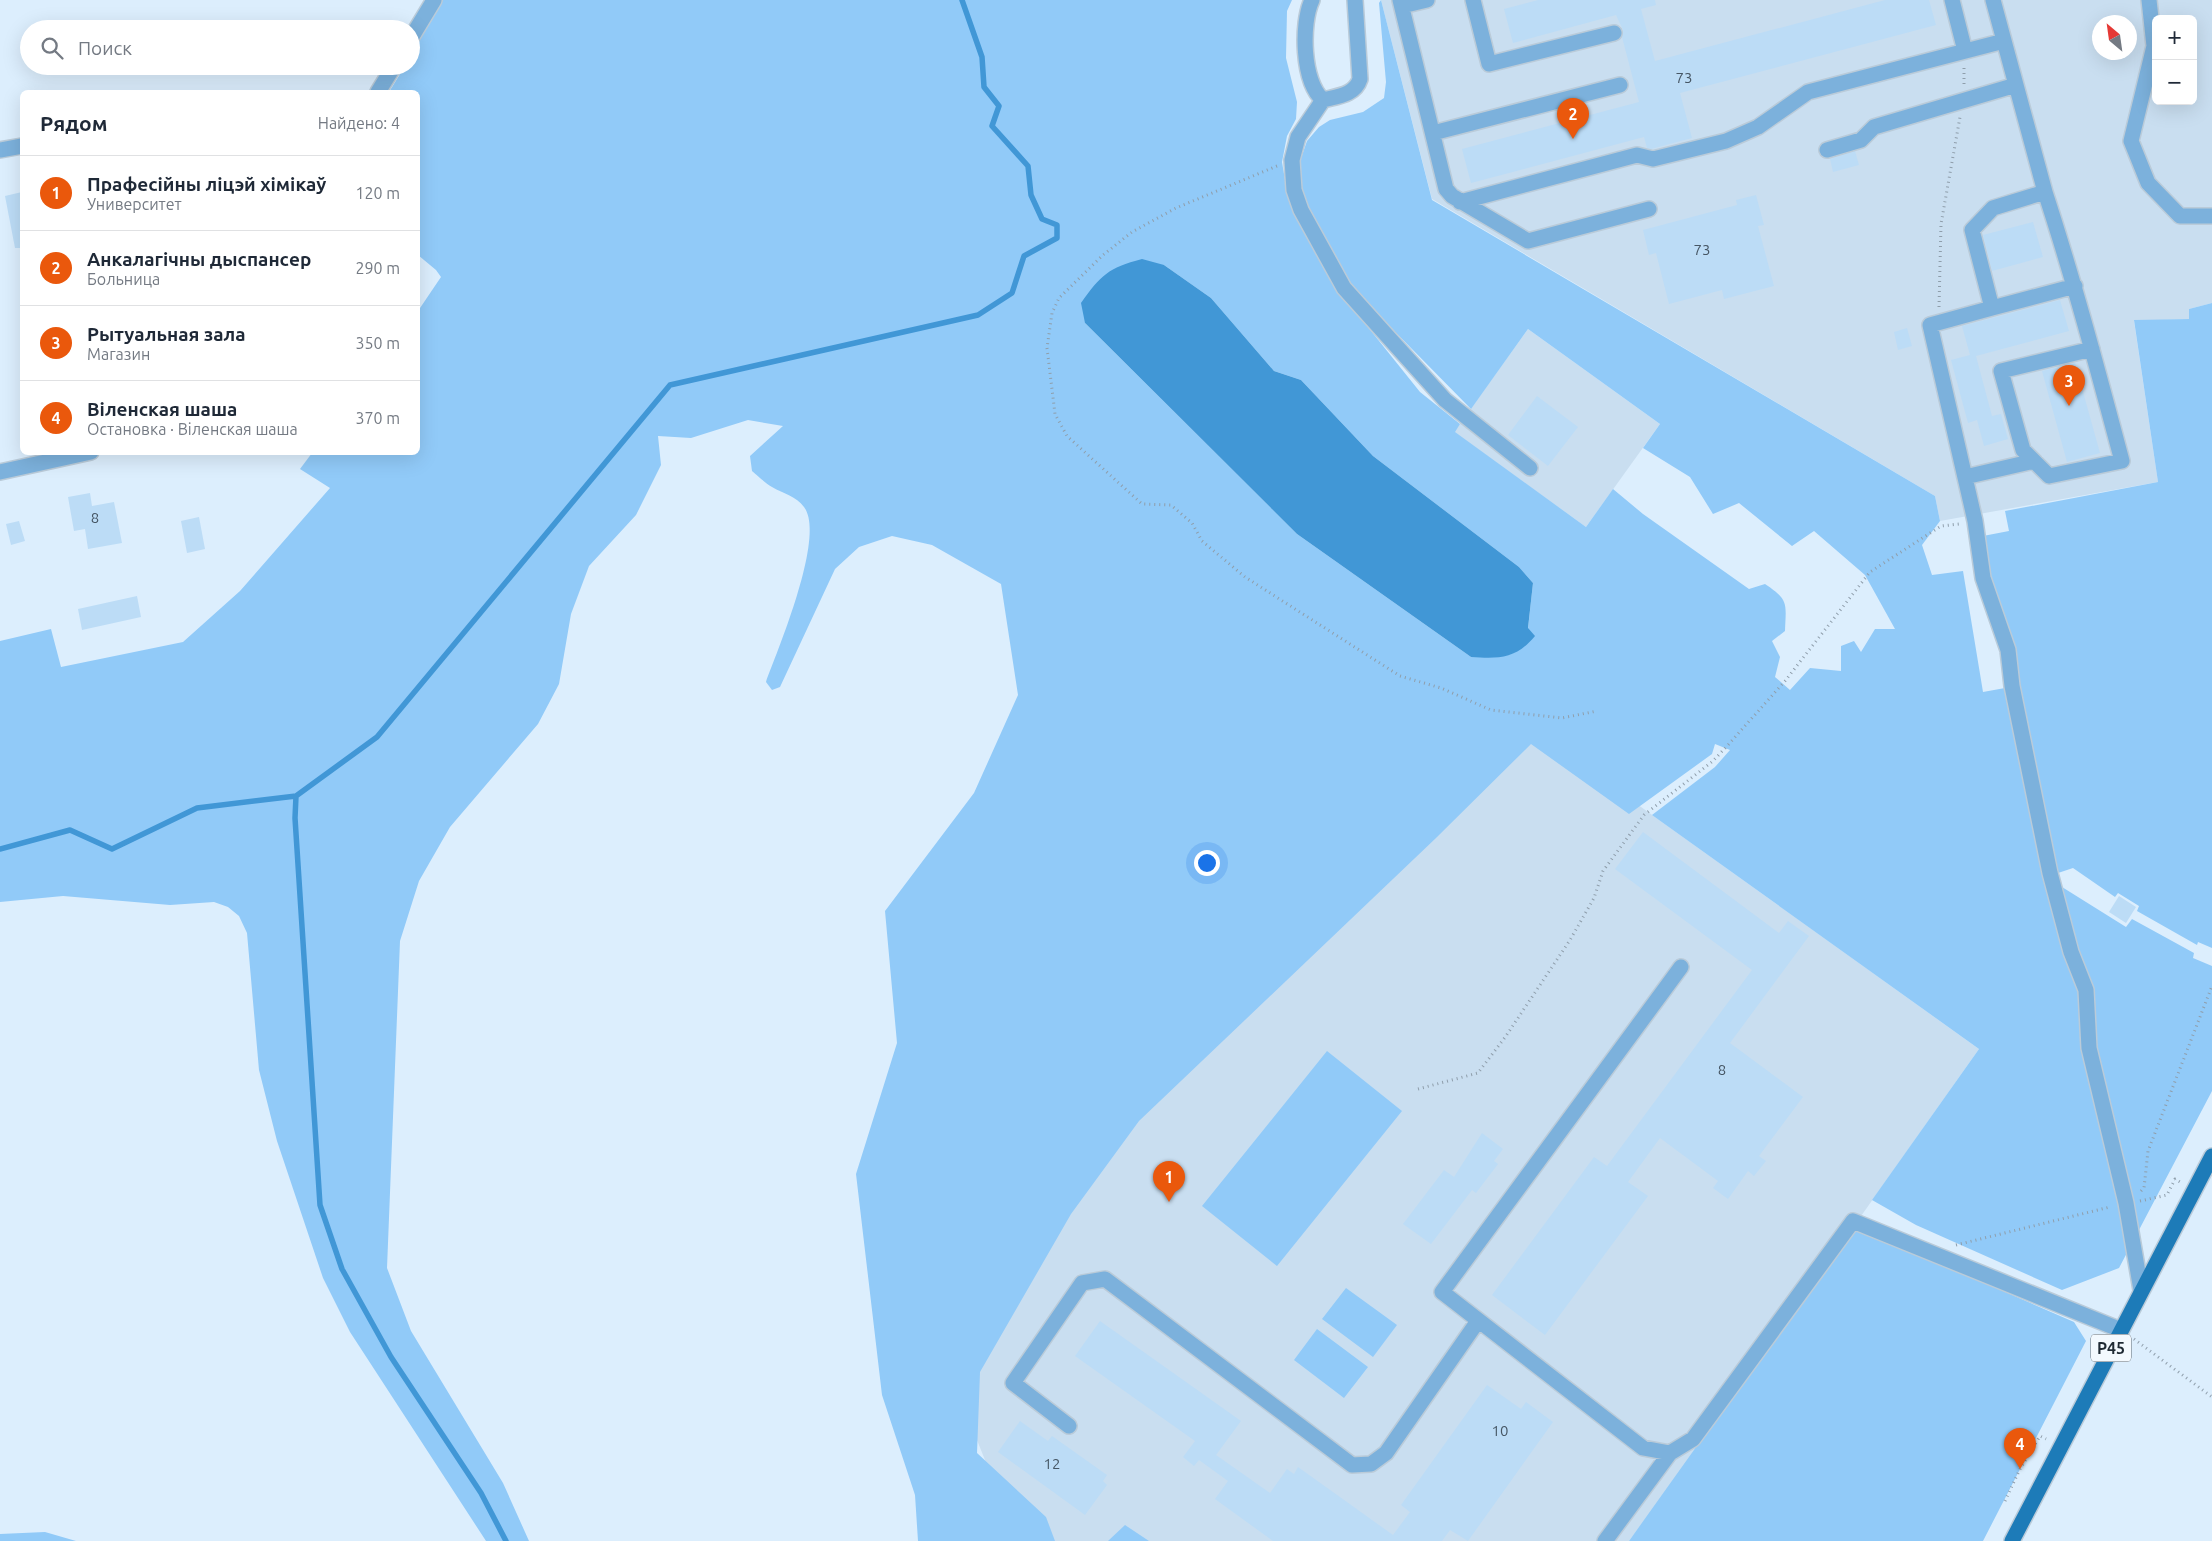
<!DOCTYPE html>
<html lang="ru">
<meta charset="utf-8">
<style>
:root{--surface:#fff;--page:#f6f6f7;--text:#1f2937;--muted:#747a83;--line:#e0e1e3;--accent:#ea580c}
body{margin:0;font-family:Ubuntu,sans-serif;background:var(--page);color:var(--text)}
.controls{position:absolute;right:15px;top:15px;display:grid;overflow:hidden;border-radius:8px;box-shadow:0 5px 20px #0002}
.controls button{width:45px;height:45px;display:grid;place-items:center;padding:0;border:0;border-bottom:1px solid var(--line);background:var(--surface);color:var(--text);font:25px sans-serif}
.compass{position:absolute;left:2092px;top:15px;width:45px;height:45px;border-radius:50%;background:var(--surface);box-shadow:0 5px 20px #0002;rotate:331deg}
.you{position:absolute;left:1206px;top:862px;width:18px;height:18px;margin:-12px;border:4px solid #fff;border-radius:50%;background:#1a73e8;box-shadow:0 0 0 8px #1a73e833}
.badge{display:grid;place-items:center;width:32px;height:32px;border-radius:50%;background:var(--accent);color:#fff;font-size:16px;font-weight:700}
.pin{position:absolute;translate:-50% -41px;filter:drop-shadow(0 1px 2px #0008)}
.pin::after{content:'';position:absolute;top:26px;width:18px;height:15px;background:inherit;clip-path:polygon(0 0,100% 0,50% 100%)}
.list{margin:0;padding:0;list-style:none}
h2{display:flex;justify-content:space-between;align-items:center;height:65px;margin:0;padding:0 20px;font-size:21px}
h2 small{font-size:16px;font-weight:400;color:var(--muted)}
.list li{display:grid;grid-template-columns:32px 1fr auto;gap:15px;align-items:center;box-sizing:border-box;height:75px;padding:0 20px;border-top:1px solid var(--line)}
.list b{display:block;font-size:19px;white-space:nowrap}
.list p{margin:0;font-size:16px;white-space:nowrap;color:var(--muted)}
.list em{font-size:16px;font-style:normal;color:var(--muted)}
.icon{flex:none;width:28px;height:28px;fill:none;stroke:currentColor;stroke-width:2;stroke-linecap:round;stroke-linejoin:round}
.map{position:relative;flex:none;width:2212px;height:1541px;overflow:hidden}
.search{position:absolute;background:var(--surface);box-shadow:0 5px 20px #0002;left:20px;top:20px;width:400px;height:55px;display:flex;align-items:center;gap:12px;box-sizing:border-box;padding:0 18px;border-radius:28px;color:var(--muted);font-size:19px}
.panel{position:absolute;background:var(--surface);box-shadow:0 5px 20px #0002;left:20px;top:90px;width:400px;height:365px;border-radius:8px}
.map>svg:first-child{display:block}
</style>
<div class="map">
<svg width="2212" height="1541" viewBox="0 0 2212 1541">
<rect width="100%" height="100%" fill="#dceefd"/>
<path fill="#c9def0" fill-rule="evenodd" d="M1381,0H2212V303L2189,309V319L2134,321L2158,482L1940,521L1935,496L1432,199ZM2156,19H2193V101H2156ZM2100,22H2130V52H2100Z
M1528,329L1660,424L1586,527L1454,432Z
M1521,721L1979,1049L1674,1481L1629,1541H1028L1013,1530L935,1335L1156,1031Z"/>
<path fill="#91caf8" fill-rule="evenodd" d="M442,0H1292L1287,11L1286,58L1297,102L1296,119L1287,136L1282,162L1287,192L1339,291L1420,392L1460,424L1455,432L1586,527L1613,489L1643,514L1749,589L1765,584C1789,600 1786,603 1785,631L1772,641L1780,657L1775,677L1790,690L1810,668L1841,671V646L1854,641L1861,652L1875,629H1895L1865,575L1814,531L1792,546L1739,503L1713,514L1690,477L1643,448L1660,424L1528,329L1471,409L1349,285L1305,208L1300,189V161L1307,141L1319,127L1330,120L1363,112L1384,98L1386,82L1379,3L1381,0L1432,200L1935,496L1940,521L1922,545L1932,575L1963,571L1983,692L2005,688L2016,744L1983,536L2009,531L2005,511L2158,482L2134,320L2189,319V309L2212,303V948L2198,942L2197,945L2137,911L2139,906L2118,893L2115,897L2073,868L2046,877L2126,927L2132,919L2194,953L2193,958L2212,966V1091L2119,1268L2062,1290L1916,1225L1872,1200L1979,1049L1652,815L1715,767L1730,750L1715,744L1712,754L1629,814L1531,744L1436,838L1139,1121L1071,1214L980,1372L977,1453L1046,1517L1055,1541H918L915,1495L882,1395L856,1174L897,1043L885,911L974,793L1018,695L1001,584L932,545L892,536L859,547L835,569L780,687L772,690L766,682C778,649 826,536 804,507C796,496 784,494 772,487C765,483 758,476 752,471L750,456L783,426L748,420L691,438L658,436L661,465L636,515L589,566L571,614L559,684L538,724L450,827L419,881L400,941L387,1268L411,1331L503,1483L529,1541H486L350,1332L323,1278L277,1141L259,1070L247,933L239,916L228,907L214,902L170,905L63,896L0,902V641L51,629L61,667L183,642L240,591L330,488L300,469L312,453L418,452V311L441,277L436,270L418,255V92H389L405,66H411V55ZM1164,265L1211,298L1274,371L1301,380L1373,456L1519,567L1533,583L1528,629L1471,657L1297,534L1085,323Z
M1327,1051L1402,1111L1277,1266L1202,1206Z
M1854,1226L2074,1322L2086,1341L1983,1541H1629Z
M1346,1288L1397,1325L1373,1357L1322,1319Z
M1317,1329L1368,1367L1344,1398L1294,1360Z
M1125,1525L1149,1541H1108Z
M45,1532L76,1541H0V1534Z"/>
<path fill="#4197d6" d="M1142,259L1164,265L1211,298L1274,371L1301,380L1373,456L1519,567L1533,583L1528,628L1535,636C1516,659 1499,659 1471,657L1297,534L1085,323L1081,303C1101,275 1108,268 1142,259Z"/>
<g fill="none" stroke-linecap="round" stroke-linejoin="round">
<path stroke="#4197d6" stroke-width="5.5" d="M296,796L295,818L320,1205L342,1269L391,1357L481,1493L506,1541
M0,849L70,830L112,849L197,808L296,796L377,737L670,385L978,315L1012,293L1024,256L1057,238V225L1042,219L1031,195L1028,166L992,126L999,106L984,87L982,57L962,0"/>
</g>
<path fill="#bcdcf6" d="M1538,0H1655L1656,5L1641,9L1655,61L1885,0H1929L1936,25L1680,93L1692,138L1651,149L1647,148L1644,137L1471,183L1462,149L1639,102L1622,37L1623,30L1616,15L1513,43L1504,9Z
M1855,151L1859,165L1833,172L1830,159Z
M22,192V248H15L5,196Z
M1756,195L1764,225L1758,226L1774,286L1724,299L1722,290L1669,304L1656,253L1649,255L1643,230L1737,205L1736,200Z
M2033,222L2043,257L1992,271L1983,235Z
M2060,300L2069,331L1976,356L1992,416L2001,414L2008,439L1984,446L1977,420L1968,423L1951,360L1970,355L1962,326Z
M1907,328L1912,346L1898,350L1894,332Z
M2075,363L2100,453L2067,462L2042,371Z
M1537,396L1578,427L1548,466L1508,435Z
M90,493L92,506L114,502L122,543L88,549L85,529L74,531L68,497Z
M199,517L205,549L187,553L181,521Z
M19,521L25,541L11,545L6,524Z
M137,596L141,617L82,630L78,609Z
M1643,832L1779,933L1788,921L1809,936L1730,1043L1803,1097L1759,1156L1766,1161L1754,1176L1748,1171L1728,1199L1713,1188L1718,1181L1660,1138L1628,1182L1648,1196L1545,1335L1492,1295L1594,1157L1607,1166L1752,970L1615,869Z
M2119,896L2136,907L2126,923L2109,912Z
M1482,1133L1503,1149L1494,1161L1498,1164L1476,1193L1472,1190L1431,1244L1403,1224L1444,1170L1454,1177Z
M1100,1321L1241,1421L1216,1455L1270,1493L1287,1469L1294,1474L1298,1467L1393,1535L1410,1512L1401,1505L1487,1385L1521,1409L1526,1402L1553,1422L1468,1541L1450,1530L1442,1541H1273L1215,1499L1228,1481L1199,1460L1194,1466L1183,1457L1195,1441L1075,1356Z
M1020,1421L1048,1441L1052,1436L1107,1475L1103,1481L1107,1485L1085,1515L998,1452Z"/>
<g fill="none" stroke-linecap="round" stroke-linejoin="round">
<g stroke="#bacbd9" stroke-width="18">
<path id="minor" d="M1312,0C1301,23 1302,82 1323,100C1338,96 1355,95 1360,79L1355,0
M1400,0L1446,189L1452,196L1528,241L1649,209
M1473,0L1489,64L1614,33
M1952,0L1965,51
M1993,0L2045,192L1993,208L1972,230L1992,308L1930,325L1975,521L1983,578L2008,650L2012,686L2050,873L2071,952L2086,990L2089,1048L2126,1203L2141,1290
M2149,0L2154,46L2131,141L2148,183L2180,216H2212
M1402,6L1427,0
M411,38L434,0
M378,92L394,66
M1323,100L1298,137L1292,160L1294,190L1301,210L1344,288L1445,400L1530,468
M1433,133L1620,85
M0,150L22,146
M1827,150L1861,140L1874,127L2016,85
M2045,192C2074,281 2098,371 2122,461L2049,476L2023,450L2001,371L2092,349
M1460,202L1637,155L1653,159L1726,141L1758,127L1808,92L2004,41
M1992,308L2075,286
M0,472L91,452
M1965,477L2034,461
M1681,967L1442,1292L1643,1448L1670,1453L1693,1439L1853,1221L2121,1330
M1069,1426L1013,1383L1082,1283L1105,1279L1352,1465L1371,1464L1386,1453L1478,1321
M1605,1541L1670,1453"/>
</g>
<g stroke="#bacbd9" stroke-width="18">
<path id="major" d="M2012,1541L2212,1156"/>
</g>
<path stroke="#8f9eab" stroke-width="3" stroke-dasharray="1 4" stroke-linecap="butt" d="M1964,84V68
M1277,166L1176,208L1132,232L1103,255L1059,298L1052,313L1047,348L1055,414L1067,436L1142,504L1171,505L1192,523L1202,541L1245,577L1400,676L1441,688L1491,710L1562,718L1597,711
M1939,307L1941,224L1960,117
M1418,1089L1478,1073L1506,1036L1570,940L1594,898L1603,871L1644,815L1713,761L1728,745L1785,681L1870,572L1941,526L1959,524
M2141,1191L2144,1188L2148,1151L2212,986
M2140,1201L2167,1195L2175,1179L2180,1182
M1956,1245L2110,1207
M2134,1339L2212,1397
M2005,1501L2020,1469L2040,1436L2046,1439"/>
<use href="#minor" stroke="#7cb1dc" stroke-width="15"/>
<use href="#major" stroke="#1d7bb8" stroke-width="15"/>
</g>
<g text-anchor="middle" stroke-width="4.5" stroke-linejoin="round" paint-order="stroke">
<g font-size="15" fill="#465664">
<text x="1684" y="83">73</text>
<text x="1702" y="255">73</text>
<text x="95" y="523">8</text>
<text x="1722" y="1075">8</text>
<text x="1500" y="1436">10</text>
<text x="1052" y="1469">12</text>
</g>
<rect fill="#f3f9fe" stroke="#5f6871" stroke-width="1" x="2091" y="1334.5" width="40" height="27" rx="4"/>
<g font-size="16" font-weight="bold" fill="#1f2a34">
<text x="2111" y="1354">Р45</text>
</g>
</g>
</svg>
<div class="controls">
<button>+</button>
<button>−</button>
</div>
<svg class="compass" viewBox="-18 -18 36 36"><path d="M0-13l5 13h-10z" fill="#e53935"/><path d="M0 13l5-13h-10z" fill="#747a83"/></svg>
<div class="you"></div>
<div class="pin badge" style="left:1169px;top:1202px">1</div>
<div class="pin badge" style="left:1573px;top:139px">2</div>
<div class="pin badge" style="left:2069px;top:406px">3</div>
<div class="pin badge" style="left:2020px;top:1469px">4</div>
<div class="search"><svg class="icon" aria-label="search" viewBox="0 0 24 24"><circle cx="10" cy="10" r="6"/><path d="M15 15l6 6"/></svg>Поиск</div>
<section class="panel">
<h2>Рядом<small>Найдено: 4</small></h2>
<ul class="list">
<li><span class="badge">1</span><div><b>Прафесійны ліцэй хімікаў</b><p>Университет</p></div><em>120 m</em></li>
<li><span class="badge">2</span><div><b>Анкалагічны дыспансер</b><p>Больница</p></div><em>290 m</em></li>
<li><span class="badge">3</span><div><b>Рытуальная зала</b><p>Магазин</p></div><em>350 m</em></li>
<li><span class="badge">4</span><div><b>Віленская шаша</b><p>Остановка · Віленская шаша</p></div><em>370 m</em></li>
</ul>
</section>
</div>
